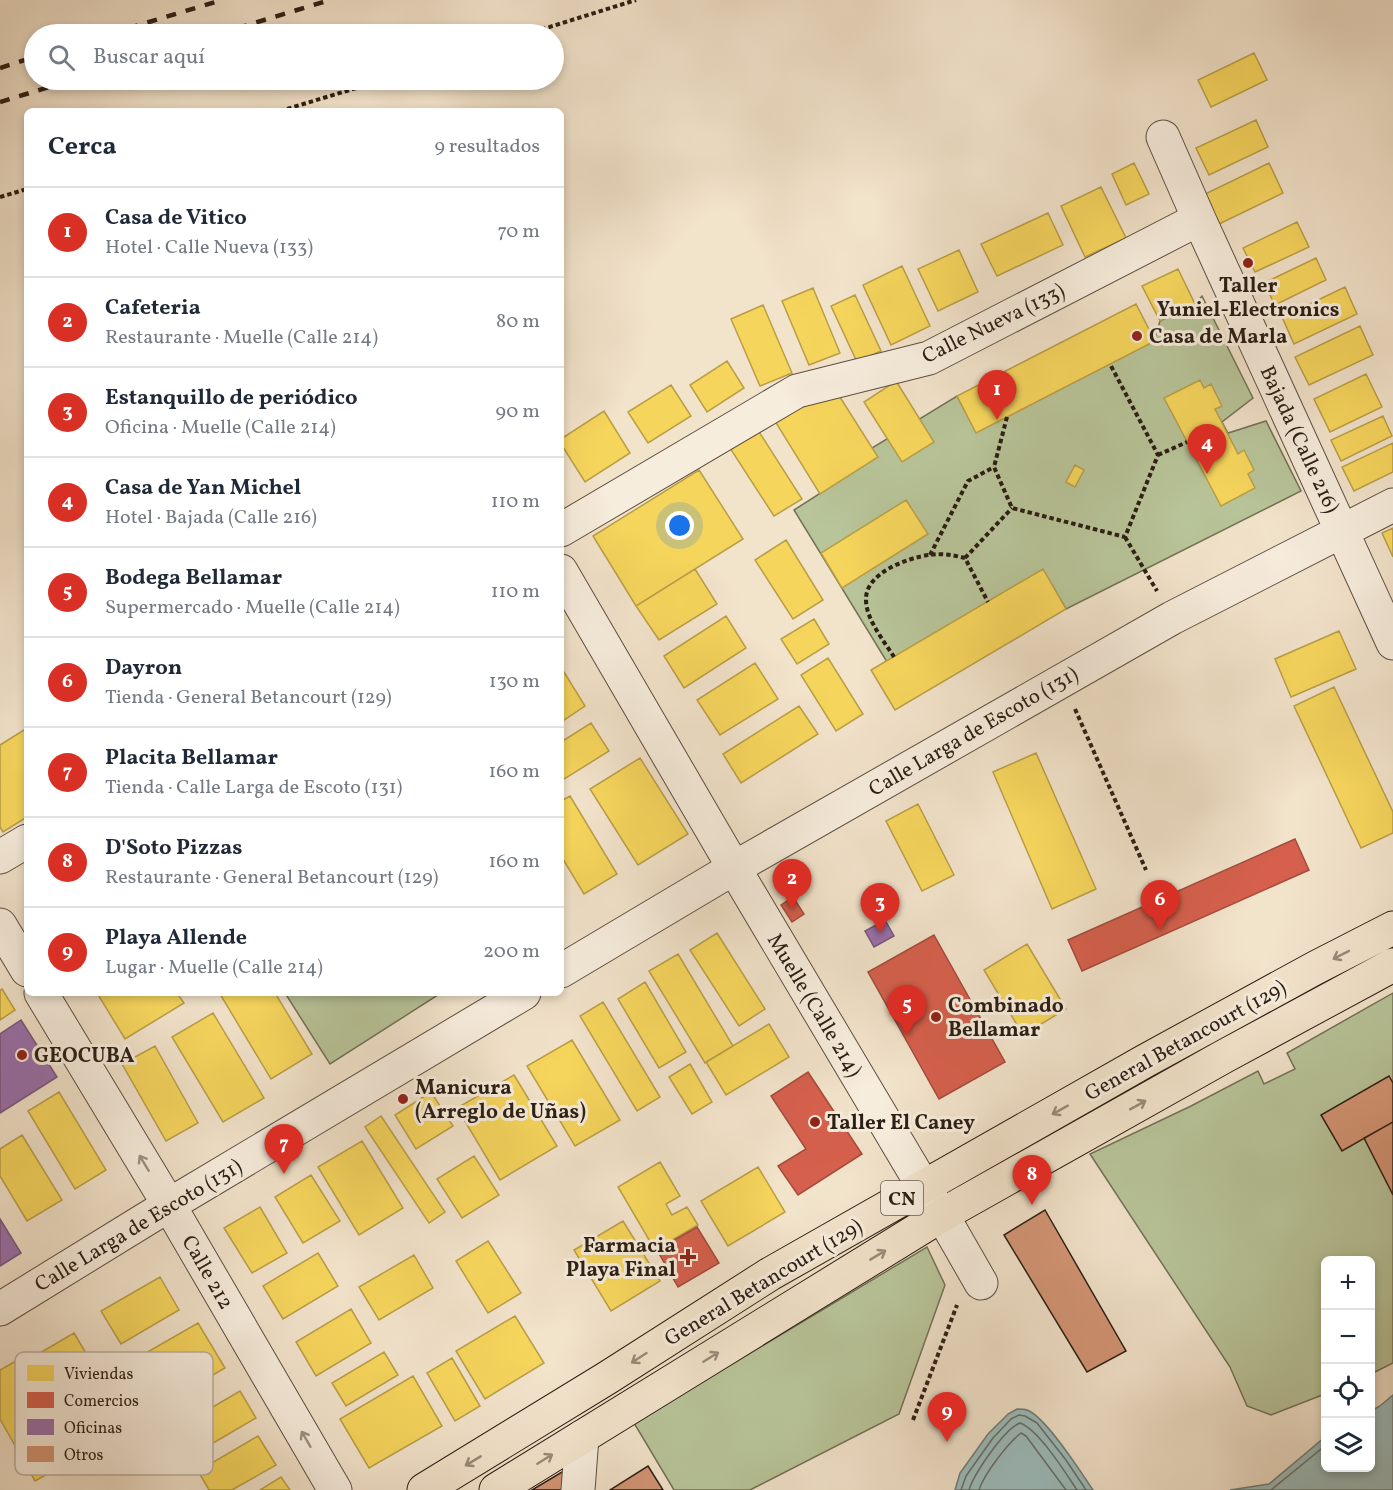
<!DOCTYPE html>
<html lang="es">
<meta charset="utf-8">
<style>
:root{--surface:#fff;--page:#f6f6f7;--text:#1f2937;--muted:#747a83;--line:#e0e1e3;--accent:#d93025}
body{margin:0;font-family:Vollkorn,serif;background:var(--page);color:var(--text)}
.controls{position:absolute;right:18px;bottom:18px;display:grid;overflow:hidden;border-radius:9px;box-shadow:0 3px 9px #0003}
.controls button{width:54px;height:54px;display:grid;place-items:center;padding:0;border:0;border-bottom:2px solid var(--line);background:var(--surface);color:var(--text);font:30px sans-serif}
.you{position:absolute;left:680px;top:526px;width:21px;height:21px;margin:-15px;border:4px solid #fff;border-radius:50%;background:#1a73e8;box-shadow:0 0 0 9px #1a73e833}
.badge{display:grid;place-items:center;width:39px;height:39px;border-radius:50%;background:var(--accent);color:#fff;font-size:20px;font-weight:700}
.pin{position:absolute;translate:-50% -50px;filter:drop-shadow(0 2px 3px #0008)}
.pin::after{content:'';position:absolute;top:32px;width:21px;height:18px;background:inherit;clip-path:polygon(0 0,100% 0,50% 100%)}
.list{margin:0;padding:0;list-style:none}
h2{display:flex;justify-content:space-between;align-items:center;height:78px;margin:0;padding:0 24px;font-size:26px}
h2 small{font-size:20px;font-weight:400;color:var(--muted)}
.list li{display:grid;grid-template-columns:39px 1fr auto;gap:18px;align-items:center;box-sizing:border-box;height:90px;padding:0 24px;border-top:2px solid var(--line)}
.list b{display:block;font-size:22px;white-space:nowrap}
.list p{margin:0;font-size:20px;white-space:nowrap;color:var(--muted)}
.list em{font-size:20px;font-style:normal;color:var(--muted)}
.icon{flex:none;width:33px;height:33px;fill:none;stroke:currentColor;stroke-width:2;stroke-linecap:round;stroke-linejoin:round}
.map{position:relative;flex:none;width:1393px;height:1490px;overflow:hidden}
.search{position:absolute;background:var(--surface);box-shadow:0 3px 9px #0003;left:24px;top:24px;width:540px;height:66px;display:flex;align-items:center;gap:15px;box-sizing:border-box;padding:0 21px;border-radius:33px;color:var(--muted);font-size:22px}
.panel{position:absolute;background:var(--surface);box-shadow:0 3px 9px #0003;left:24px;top:108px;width:540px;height:888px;border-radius:9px}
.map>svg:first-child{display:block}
</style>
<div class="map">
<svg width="1393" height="1490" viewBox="0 0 1393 1490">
<rect width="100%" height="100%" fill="#f2e3cb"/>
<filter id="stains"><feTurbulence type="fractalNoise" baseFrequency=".00333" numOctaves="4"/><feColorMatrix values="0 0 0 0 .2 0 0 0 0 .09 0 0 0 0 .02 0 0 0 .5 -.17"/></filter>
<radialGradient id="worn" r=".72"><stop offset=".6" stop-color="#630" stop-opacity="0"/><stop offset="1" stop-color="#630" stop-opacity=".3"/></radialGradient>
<path fill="#b8c499" stroke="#727156" stroke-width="1.5" d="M1202,296L1253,398L1222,422L1228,433L1266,421L1301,491L1066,609L1043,570L887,662L794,510L877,457L872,448L957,396L976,432L1154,341L1160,321L1195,304Z
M285,993H441L330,1064Z
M1393,993V1363L1371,1374L1370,1260H1326L1325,1394L1271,1415L1247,1406L1230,1367L1090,1154L1191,1106L1258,1071L1264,1084L1295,1069L1287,1053Z
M927,1247L945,1285L899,1414L750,1490H674L634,1423Z"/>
<path fill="#9cbdbd" stroke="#6f7d79" stroke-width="1.5" d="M1393,1395V1490H1230L1269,1484L1325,1437L1326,1468H1370L1371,1411L1380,1406Z
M1017,1409C1020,1409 1024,1409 1027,1410C1045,1416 1081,1472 1093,1490H955L960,1473L988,1434L1008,1414Z"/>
<path fill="#f6d55c" stroke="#b99e46" stroke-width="1.5" d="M1254,53L1267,80L1211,107L1198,80Z
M1256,120L1268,147L1209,175L1196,148Z
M1134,163L1149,194L1126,205L1112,174Z
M1269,163L1283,193L1215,226L1201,196Z
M1101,187L1126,238L1085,257L1061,206Z
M1048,213L1063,245L997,276L981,244Z
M1297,222L1309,247L1255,272L1243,248Z
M959,250L978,292L938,311L918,269Z
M1316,258L1326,280L1275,305L1264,283Z
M902,266L930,326L891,345L863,285Z
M1178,269L1195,304L1160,321L1142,286Z
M1345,287L1357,314L1294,344L1282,317Z
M813,288L840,353L809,365L782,301Z
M855,295L881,351L857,362L831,306Z
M1136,304L1155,341L976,433L957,396Z
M763,305L792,373L760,386L731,319Z
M1360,326L1373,355L1309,385L1295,357Z
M727,361L744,388L707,412L690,385Z
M1366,374L1382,407L1330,432L1314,399Z
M1200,380L1204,388L1211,384L1222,406L1215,409L1238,454L1244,450L1254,470L1248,474L1255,488L1221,506L1164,398Z
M896,381L934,442L902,462L864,402Z
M671,385L691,416L648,443L628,412Z
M838,394L878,457L820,494L773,418Z
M604,411L630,453L585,482L561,444V439Z
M1383,416L1392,436L1341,461L1331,440Z
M756,427L802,499L774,516L728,445Z
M1393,443V472L1354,491L1342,467Z
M1075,465L1084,470L1075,487L1066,482Z
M699,470L743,539L636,606L593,536Z
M906,500L928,534L842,588L821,553Z
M1393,528V557L1382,533Z
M786,540L823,600L793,619L755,560Z
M695,569L717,604L659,640L636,606Z
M1043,569L1066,609L895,710L871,670Z
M726,616L746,648L684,688L664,656Z
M814,619L829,644L797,664L781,639Z
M1339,631L1356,669L1291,697L1275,659Z
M828,658L863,714L836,731L801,675Z
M755,663L778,699L720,735L697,700Z
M564,672L585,706L561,722V674Z
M1334,687L1393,812V833L1361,848L1294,706Z
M799,706L818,734L741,783L723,754Z
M591,723L609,751L561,781V742Z
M27,728V817L3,832L0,827V745Z
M1036,753L1096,889L1052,909L993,772Z
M640,758L688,834L638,865L590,789Z
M570,796L617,874L584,894L561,856V801Z
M918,804L954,875L922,891L886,821Z
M717,933L765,1009L739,1026L690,950Z
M1027,944L1066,1009L1023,1035L984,970Z
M678,954L733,1046L705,1063L649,971Z
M645,982L686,1052L659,1068L618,999Z
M2,989L15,1010L0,1020V990Z
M97,993H177L184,1003L125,1039Z
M221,993H275L312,1054L271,1079L220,994Z
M603,1002L660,1097L637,1111L580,1016Z
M213,1013L264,1098L223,1122L172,1037Z
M769,1024L789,1057L726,1095L706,1062Z
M572,1040L620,1120L575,1146L527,1066Z
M155,1046L198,1123L166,1141L122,1064Z
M690,1064L712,1102L692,1114L669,1077Z
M514,1075L557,1146L500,1180L457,1108Z
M59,1092L106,1170L75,1189L28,1111Z
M431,1092L453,1126L416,1149L395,1115Z
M381,1116L445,1212L429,1223L365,1127Z
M22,1135L62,1200L27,1221L0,1176V1149Z
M362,1141L403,1208L359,1235L318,1167Z
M474,1156L499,1195L462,1218L437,1179Z
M660,1162L680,1196L666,1204L672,1215L687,1207L698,1225L655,1250L618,1187Z
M758,1167L785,1212L728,1246L701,1201Z
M311,1175L340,1221L303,1243L275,1197Z
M260,1207L287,1253L252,1273L224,1228Z
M623,1221L660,1281L611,1311L574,1250Z
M488,1241L521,1293L488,1313L456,1261Z
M318,1253L338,1286L283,1319L263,1286Z
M414,1255L433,1288L379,1320L359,1287Z
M160,1277L179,1310L121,1344L101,1311Z
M351,1309L371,1343L316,1376L296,1342Z
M515,1316L544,1363L485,1399L456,1351Z
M198,1323L225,1368L163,1404L137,1358Z
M74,1333L109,1392L73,1413L38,1354Z
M384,1352L398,1375L346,1406L332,1383Z
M21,1358L78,1457L35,1481L0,1419V1370Z
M452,1358L480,1406L455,1421L427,1373Z
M413,1376L442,1426L369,1468L340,1419Z
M240,1391L256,1418L181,1462L165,1435Z
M258,1436L276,1465L232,1490H209L198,1471Z
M281,1477L290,1490H260Z"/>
<path fill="#d6604d" stroke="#a34c3c" stroke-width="1.5" d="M1295,839L1309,870L1082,971L1068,940Z
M793,897L804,914L792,922L781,905Z
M934,935L1005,1062L939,1099L868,972Z
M808,1072L862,1154L798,1195L778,1166L806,1149L771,1096Z
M697,1227L719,1263L678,1287L657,1250Z"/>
<path fill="#9970ab" stroke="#78577e" stroke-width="1.5" d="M885,920L894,936L874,947L865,931Z
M21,1020L57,1077L0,1113V1034Z
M0,1219L21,1253L0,1266Z"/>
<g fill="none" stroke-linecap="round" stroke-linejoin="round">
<path stroke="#646e68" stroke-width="1.5" d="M961,1490L966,1476L993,1438L1011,1419L1019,1415L1025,1416L1037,1423L1066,1460L1086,1490
M969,1490C974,1474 1004,1429 1020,1423C1039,1430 1065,1472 1077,1490
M979,1490C984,1474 1008,1443 1021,1433L1026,1436L1066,1490
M1271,1490L1326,1445"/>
</g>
<path fill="#d49575" stroke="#2b1e14" stroke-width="1.5" d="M1389,1076L1393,1083V1122L1342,1151L1321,1115Z
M1393,1122V1195L1364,1138Z
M1045,1210L1126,1351L1087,1372L1004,1235Z
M648,1466L663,1490H610Z
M567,1469L580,1490H532Z"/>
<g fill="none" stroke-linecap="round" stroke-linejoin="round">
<g stroke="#5d4f42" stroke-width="35">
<path id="minor" d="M1163,137L1199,219L1393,643
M561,530L797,391L929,358L1199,219
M561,571L734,868L923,1186L942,1215L981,1283
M0,857L27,841
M0,925L27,970
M561,971L734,868L1172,618L1393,505
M41,993L169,1205L335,1490
M0,1309L169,1205L524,993
M578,1490L582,1437"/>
</g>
<g stroke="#2b1e14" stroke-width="35">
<path id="highway" d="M424,1490L607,1378L770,1274L1145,1061L1315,968L1393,928
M496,1490L942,1215L1223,1057L1393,965"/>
</g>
<path stroke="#2b1e14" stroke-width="4" stroke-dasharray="4.5 3" stroke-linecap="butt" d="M527,34L636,0
M280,111L383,80
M0,197L27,189
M1007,417L994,467L1012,508L1125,537L1158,455L1110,364
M1158,455L1187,442
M1125,537L1157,591
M930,555L968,481L994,467
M965,558L1012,508
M894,657C884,641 866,619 866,600C865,573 907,558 929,555C941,553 953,555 965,558L988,602
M1075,709L1146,870
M913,1420L957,1305"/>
<use href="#minor" stroke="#f7eddd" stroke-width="33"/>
<use href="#highway" stroke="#f2e3cb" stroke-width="33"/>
<path stroke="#2b1e14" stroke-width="4.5" stroke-dasharray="10 10" stroke-linecap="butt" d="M109,34L222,0
M218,34L330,0
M0,68L34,57
M0,102L72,80"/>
</g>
<defs><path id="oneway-shaft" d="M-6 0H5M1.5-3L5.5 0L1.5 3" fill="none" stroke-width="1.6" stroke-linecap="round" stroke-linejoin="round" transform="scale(1.5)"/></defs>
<g stroke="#988a79">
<use href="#oneway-shaft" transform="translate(1341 955) rotate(153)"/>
<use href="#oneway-shaft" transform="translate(1138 1105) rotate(-29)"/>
<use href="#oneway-shaft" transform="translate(1060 1110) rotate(151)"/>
<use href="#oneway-shaft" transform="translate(878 1255) rotate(-31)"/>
<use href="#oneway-shaft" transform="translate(711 1357) rotate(-32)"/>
<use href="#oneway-shaft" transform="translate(639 1358) rotate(147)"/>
<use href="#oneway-shaft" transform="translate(545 1459) rotate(-32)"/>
<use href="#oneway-shaft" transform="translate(473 1461) rotate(149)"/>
</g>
<g stroke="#9b9083">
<use href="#oneway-shaft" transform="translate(144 1163) rotate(-121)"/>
<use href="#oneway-shaft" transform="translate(306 1439) rotate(-120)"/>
</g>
<g fill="#8f2418" stroke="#f7eddd" stroke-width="2">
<circle cx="1248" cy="263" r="6"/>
<circle cx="1137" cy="336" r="6"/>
<circle cx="936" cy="1017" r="6"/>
<circle cx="22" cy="1055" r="6"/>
<circle cx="403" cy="1099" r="6"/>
<circle cx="815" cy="1122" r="6"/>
<path d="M685 1248h6v6h6v6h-6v6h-6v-6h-6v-6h6z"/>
</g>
<g text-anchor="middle" stroke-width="6" stroke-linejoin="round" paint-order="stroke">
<rect fill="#f7eddd" stroke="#685c50" stroke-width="1.5" x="881" y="1181" width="42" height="34" rx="4.5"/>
<g font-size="20" font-weight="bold" fill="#2b1e14">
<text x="902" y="1205">CN</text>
</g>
<g font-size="21" font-weight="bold" fill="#2b1e14" stroke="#f7eddd" text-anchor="start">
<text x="1248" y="292" text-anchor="middle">Taller<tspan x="1248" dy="24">Yuniel-Electronics</tspan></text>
<text x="1149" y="343">Casa de Marla</text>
<text x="948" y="1012">Combinado<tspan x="948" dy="24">Bellamar</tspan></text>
<text x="34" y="1062">GEOCUBA</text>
<text x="415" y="1094">Manicura<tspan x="415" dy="24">(Arreglo de Uñas)</tspan></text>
<text x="827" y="1129">Taller El Caney</text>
<text x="676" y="1252" text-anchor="end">Farmacia<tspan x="676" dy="24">Playa Final</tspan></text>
</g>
<g font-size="21" fill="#2b1e14" stroke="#f7eddd">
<text transform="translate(993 323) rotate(-26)" y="7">Calle Nueva (133)</text>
<text transform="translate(1300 439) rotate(65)" y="7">Bajada (Calle 216)</text>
<text transform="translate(973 731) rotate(-30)" y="7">Calle Larga de Escoto (131)</text>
<text transform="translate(815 1005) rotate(59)" y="7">Muelle (Calle 214)</text>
<text transform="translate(1185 1040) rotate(-29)" y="7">General Betancourt (129)</text>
<text transform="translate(138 1225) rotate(-31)" y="7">Calle Larga de Escoto (131)</text>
<text transform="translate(208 1272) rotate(60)" y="7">Calle 212</text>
<text transform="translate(763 1282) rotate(-31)" y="7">General Betancourt (129)</text>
</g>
</g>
<rect x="15" y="1352" width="198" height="123" rx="9" fill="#f7eddd" stroke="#baafa1" stroke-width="1.5"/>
<rect x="27" y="1365" width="27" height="16" fill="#f6d55c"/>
<rect x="27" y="1392" width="27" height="16" fill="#d6604d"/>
<rect x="27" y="1419" width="27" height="16" fill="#9970ab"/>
<rect x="27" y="1446" width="27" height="16" fill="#d49575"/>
<g font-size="16" fill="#2b1e14">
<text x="64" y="1379">Viviendas</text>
<text x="64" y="1406">Comercios</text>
<text x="64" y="1433">Oficinas</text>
<text x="64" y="1460">Otros</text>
</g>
<rect width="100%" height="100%" filter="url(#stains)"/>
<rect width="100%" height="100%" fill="url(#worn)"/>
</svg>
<div class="controls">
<button>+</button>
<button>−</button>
<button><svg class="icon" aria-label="locate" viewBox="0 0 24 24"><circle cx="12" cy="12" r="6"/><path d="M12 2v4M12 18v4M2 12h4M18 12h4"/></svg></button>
<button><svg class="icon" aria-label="layers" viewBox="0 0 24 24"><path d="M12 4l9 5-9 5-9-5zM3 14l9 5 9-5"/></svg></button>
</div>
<div class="you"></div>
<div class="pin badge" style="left:997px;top:420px">1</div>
<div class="pin badge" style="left:792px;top:909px">2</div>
<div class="pin badge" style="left:880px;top:933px">3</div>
<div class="pin badge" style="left:1207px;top:474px">4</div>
<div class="pin badge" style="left:907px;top:1035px">5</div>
<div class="pin badge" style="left:1160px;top:930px">6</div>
<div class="pin badge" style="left:284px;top:1174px">7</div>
<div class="pin badge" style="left:1032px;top:1205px">8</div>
<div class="pin badge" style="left:947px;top:1442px">9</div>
<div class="search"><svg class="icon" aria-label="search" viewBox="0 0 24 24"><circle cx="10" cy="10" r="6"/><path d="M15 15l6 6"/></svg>Buscar aquí</div>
<section class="panel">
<h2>Cerca<small>9 resultados</small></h2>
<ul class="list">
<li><span class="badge">1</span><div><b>Casa de Vitico</b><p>Hotel · Calle Nueva (133)</p></div><em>70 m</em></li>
<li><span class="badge">2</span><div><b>Cafeteria</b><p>Restaurante · Muelle (Calle 214)</p></div><em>80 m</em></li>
<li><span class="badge">3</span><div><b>Estanquillo de periódico</b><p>Oficina · Muelle (Calle 214)</p></div><em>90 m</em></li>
<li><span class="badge">4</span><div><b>Casa de Yan Michel</b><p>Hotel · Bajada (Calle 216)</p></div><em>110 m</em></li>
<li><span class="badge">5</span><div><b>Bodega Bellamar</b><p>Supermercado · Muelle (Calle 214)</p></div><em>110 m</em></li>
<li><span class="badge">6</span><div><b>Dayron</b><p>Tienda · General Betancourt (129)</p></div><em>130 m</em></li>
<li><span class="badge">7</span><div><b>Placita Bellamar</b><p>Tienda · Calle Larga de Escoto (131)</p></div><em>160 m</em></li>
<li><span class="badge">8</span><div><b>D'Soto Pizzas</b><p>Restaurante · General Betancourt (129)</p></div><em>160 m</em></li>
<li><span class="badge">9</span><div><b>Playa Allende</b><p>Lugar · Muelle (Calle 214)</p></div><em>200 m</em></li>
</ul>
</section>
</div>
